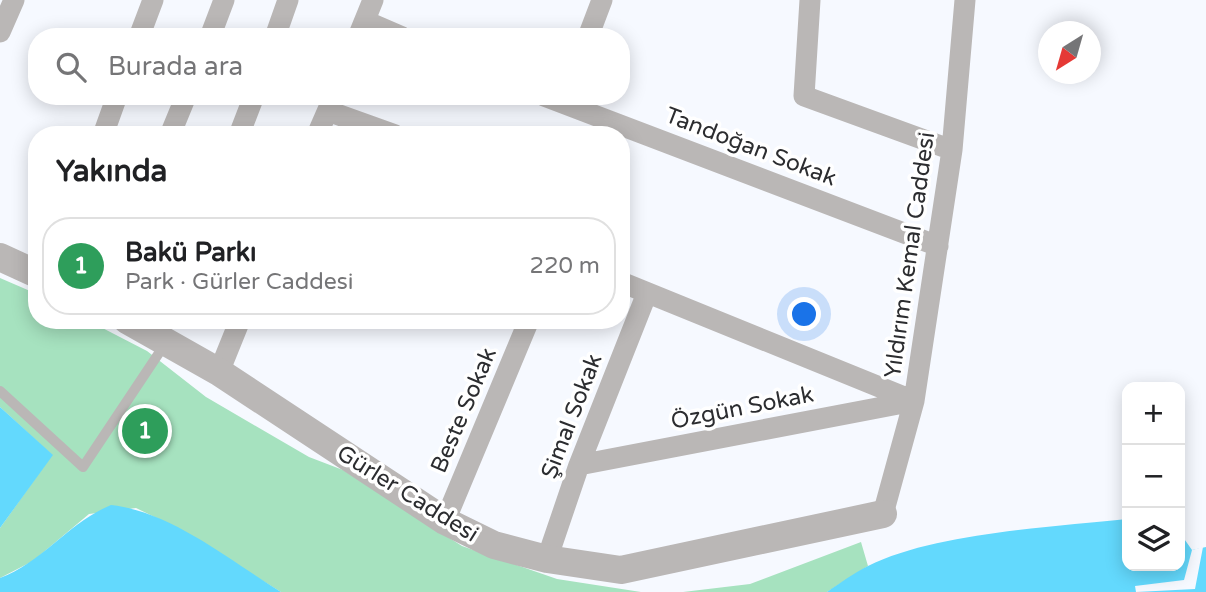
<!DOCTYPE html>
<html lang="tr">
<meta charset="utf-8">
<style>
:root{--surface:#fff;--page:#f2f2f2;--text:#202124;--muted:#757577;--line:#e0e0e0;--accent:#2563eb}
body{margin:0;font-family:"Varela Round",sans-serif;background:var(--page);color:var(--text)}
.controls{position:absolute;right:21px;bottom:21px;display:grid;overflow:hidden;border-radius:14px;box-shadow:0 4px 18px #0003}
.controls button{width:63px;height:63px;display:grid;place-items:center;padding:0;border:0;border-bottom:2px solid var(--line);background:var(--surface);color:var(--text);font:35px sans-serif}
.compass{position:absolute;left:1038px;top:21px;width:63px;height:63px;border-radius:50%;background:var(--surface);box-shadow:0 4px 18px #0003;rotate:217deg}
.you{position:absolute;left:805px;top:315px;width:24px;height:24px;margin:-18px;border:5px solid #fff;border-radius:50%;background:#1a73e8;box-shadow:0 0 0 10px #1a73e833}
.badge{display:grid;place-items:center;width:46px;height:46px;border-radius:50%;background:var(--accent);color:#fff;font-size:23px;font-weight:700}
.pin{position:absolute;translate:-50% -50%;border:4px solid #fff;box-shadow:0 2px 7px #0006}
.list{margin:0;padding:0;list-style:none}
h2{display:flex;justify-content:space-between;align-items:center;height:91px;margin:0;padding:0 28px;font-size:30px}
h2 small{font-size:23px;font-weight:400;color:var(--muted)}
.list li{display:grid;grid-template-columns:46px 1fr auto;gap:21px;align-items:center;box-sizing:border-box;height:98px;margin:0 14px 14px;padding:0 14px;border:2px solid var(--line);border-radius:28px}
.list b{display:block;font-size:26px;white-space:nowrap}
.list p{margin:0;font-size:23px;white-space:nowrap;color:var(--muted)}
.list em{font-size:23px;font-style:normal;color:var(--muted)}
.icon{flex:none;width:38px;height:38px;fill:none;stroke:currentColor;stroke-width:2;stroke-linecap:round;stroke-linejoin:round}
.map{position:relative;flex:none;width:1206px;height:592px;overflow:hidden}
.search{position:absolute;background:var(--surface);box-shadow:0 4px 18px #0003;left:28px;top:28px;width:602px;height:77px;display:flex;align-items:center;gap:18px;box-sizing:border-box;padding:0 24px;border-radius:28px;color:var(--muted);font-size:26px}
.panel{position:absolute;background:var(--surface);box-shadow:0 4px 18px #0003;left:28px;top:126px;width:602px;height:203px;border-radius:28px}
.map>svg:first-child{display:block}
</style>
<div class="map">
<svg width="1206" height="592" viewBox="0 0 1206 592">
<rect width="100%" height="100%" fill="#f6f9ff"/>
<path fill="#a6e2bf" d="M0,278L37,294V320H87L147,351L206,397L309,457L343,470L462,546L557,579L641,592H281L173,526L136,508L89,514L33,561L0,578V528L52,455L0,407Z
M861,542L868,566L827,592H683L750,584Z"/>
<path fill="#63d9fd" d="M0,407L53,455L0,528Z
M111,505C172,512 229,560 281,592H0V578C43,562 69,522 111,505Z
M1127,519V566H1180V533L1192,550L1206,547V592H827C840,583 854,573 868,566C934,533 1053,527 1127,519Z"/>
<path fill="#f6f9ff" d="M1203,547L1195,589L1136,592L1135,586L1184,580L1192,550Z"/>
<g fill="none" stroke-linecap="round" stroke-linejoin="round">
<path stroke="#bab7b6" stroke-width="10" d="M0,391L83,467L165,344"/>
<path stroke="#bab7b6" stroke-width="21" d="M810,0L804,96L952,150
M365,21L402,37
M0,32L14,0
M139,37L153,0
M210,37L224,0
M275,37L288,0
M358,37L373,0
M588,37L602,0
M544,96L938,246
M328,111L395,135
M103,135L117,96
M170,135L186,96
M239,135L254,96
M317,135L334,96
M621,282L914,401
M219,372L240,320
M579,465L914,401
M883,514L914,401L952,150L965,0
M445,521L529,320
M547,559L579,465L647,293"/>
<path stroke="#bab7b6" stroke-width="28" d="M0,257L37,274
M127,320L219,372L445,521L494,545L547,559L621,570L883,514"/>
</g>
<g text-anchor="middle" stroke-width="7" stroke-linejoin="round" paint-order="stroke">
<g font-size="23" fill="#2c2d30" stroke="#fff">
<text transform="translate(751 146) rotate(21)" y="8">Tandoğan Sokak</text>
<text transform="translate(909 255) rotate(-82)" y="8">Yıldırım Kemal Caddesi</text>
<text transform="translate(742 407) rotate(-11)" y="8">Özgün Sokak</text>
<text transform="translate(463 410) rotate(-67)" y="8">Beste Sokak</text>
<text transform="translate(571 416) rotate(-69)" y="8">Şimal Sokak</text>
<text transform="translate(408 493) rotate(32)" y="8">Gürler Caddesi</text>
</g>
</g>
</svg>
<div class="controls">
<button>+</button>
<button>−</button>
<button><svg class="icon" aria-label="layers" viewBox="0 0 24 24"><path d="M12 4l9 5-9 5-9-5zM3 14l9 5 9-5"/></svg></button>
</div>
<svg class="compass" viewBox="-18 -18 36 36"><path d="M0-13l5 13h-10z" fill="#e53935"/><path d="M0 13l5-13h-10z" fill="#757577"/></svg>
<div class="you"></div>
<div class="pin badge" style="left:145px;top:431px;background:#2e9e5b">1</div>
<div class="search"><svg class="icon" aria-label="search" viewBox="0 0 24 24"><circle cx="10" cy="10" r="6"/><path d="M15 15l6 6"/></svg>Burada ara</div>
<section class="panel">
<h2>Yakında<small></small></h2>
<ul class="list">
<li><span class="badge" style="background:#2e9e5b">1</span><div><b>Bakü Parkı</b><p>Park · Gürler Caddesi</p></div><em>220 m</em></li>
</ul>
</section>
</div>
